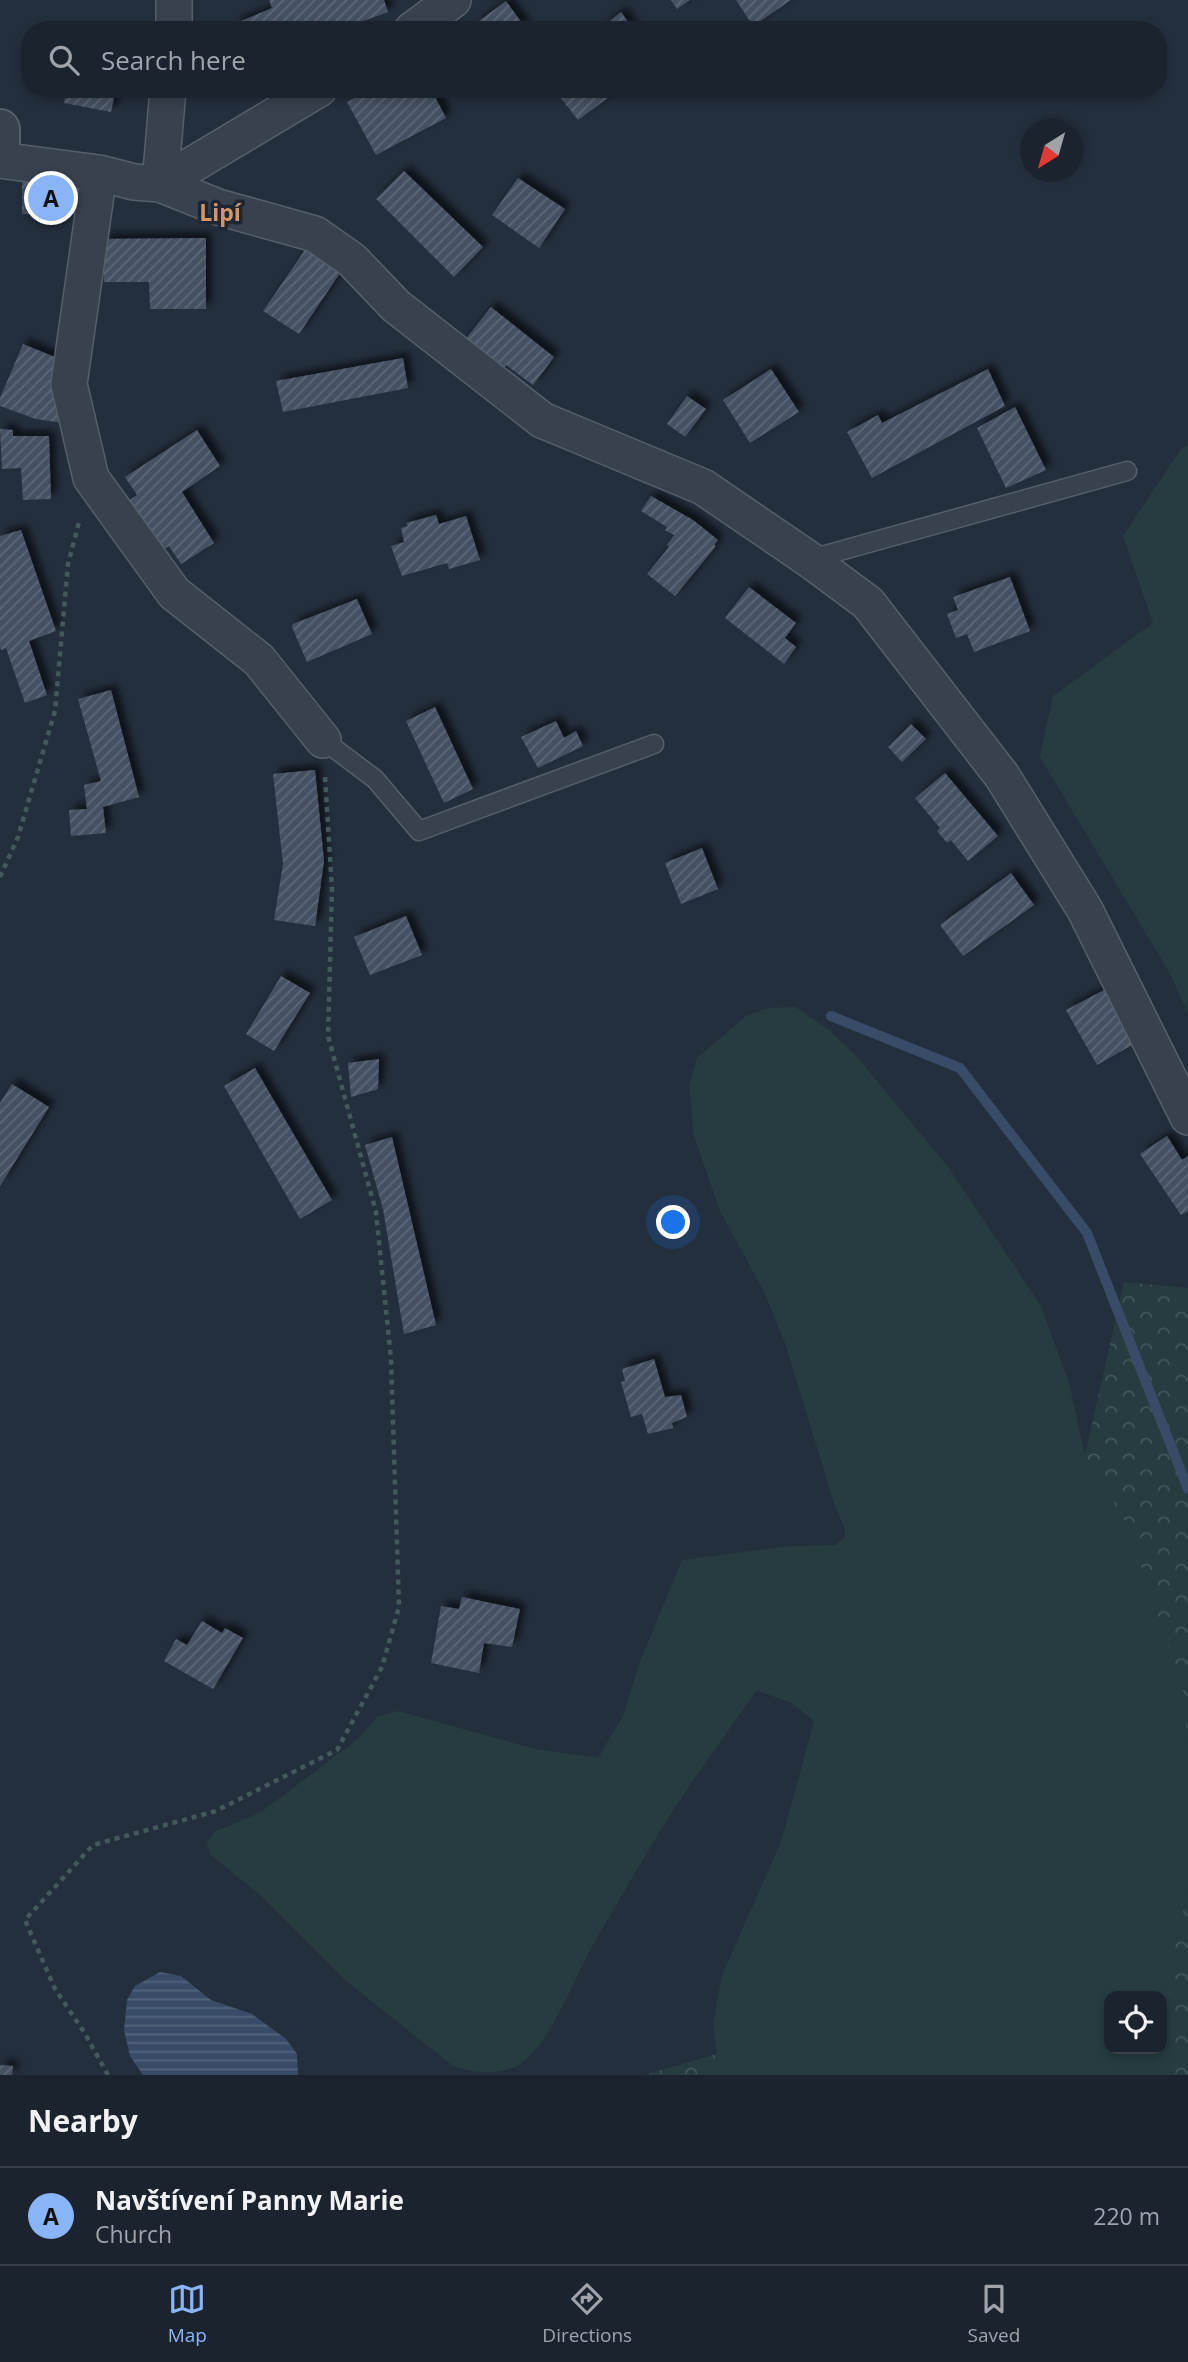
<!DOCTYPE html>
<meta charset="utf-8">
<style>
:root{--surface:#1b232e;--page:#282f3a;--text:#f1f3f6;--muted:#a0a4aa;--line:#39404a;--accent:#8ab4f8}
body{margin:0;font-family:"Open Sans",sans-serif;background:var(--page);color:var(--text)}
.controls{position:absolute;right:21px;bottom:21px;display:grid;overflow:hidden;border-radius:14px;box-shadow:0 4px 10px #0003}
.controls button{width:63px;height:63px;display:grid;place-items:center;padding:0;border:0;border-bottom:2px solid var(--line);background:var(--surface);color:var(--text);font:35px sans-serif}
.compass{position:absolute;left:1020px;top:119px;width:63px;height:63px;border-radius:50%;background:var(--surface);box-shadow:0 4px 10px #0003;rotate:217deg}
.you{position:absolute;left:674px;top:1223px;width:24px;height:24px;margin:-18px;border:5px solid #fff;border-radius:50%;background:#1a73e8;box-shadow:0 0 0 10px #1a73e833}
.badge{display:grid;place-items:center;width:46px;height:46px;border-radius:50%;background:var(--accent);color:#111;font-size:23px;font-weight:700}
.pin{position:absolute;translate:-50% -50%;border:4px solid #fff;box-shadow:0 2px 7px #0006}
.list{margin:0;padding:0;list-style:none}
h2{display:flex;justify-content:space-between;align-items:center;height:91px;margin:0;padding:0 28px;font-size:30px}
h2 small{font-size:23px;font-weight:400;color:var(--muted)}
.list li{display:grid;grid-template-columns:46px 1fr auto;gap:21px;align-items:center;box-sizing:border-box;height:98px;padding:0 28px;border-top:2px solid var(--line)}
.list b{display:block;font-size:26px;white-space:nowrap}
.list p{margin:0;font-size:23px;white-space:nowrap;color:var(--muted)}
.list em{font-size:23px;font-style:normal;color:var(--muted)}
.icon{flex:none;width:38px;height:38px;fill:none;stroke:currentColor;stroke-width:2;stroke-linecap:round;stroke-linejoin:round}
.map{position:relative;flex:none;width:1188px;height:2075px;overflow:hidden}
.search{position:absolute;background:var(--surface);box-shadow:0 4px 10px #0003;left:21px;right:21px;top:21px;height:77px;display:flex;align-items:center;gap:18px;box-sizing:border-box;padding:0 24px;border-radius:28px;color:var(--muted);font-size:26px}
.sheet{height:189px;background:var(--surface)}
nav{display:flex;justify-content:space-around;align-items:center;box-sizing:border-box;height:98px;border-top:2px solid var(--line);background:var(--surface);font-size:19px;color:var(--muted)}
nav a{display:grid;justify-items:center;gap:4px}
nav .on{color:var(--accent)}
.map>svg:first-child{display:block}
</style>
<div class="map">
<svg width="1188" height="2075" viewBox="0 0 1188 2075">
<defs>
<pattern id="forest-crowns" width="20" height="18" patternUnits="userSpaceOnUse" patternTransform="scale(1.75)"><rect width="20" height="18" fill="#263c3f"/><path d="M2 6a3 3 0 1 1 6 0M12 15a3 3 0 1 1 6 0" fill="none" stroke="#435659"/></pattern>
<pattern id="water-rules" width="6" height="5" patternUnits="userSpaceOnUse" patternTransform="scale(1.75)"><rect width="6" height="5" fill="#394c67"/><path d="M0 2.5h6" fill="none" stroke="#53647b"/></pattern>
<pattern id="building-hatch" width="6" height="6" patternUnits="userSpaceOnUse" patternTransform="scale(1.75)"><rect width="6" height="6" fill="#455162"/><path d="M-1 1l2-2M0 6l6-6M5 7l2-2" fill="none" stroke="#5d6877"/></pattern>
<filter id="shadow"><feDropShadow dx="6" dy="-6" stdDeviation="3.5" flood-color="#0009"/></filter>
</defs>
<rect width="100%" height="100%" fill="#242f3e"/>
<path fill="#263c3f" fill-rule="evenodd" d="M1188,444V1013L1169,972L1040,757L1053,696L1153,623L1123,536L1181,449Z
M796,1007L830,1031L858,1058L948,1167L1041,1306L1069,1383L1085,1455L1126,1523L1182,1683L1188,1746V1888L1169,1971L1170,2075H719L713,2024L722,1975L781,1842L814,1721L793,1704L757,1690C733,1724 709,1757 686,1791C654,1838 626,1889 597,1938C576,1972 552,2044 519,2065C498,2075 475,2074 453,2066L346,1981L261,1896L210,1854L207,1842L214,1832L261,1812L358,1739L378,1716L399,1711L535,1749L598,1758L623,1716L639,1664L682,1560L790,1546L835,1545L845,1537V1530L834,1503L785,1343L764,1292L720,1211L694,1136L689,1085L697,1058L746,1016L768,1008ZM1109,1996H1162V2049H1109Z"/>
<path fill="url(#forest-crowns)" d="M1124,1282L1188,1288V1746L1182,1684L1126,1523L1085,1455Z
M1188,1888V2075H1170L1169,1971Z
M717,2054L719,2075H644Z"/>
<path fill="url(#water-rules)" d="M160,1972L181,1976L211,2000L252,2014L286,2039L297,2054L298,2075H143L130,2056L124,2030L127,2000L135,1986Z"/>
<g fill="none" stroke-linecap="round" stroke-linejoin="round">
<path stroke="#394c67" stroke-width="10" d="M831,1016L960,1068L1087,1233L1188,1489"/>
</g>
<path fill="url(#building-hatch)" filter="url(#shadow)" d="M269,0H384L388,12L339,30H237L234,24L272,8Z
M671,0H690L677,9Z
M736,0H791L753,26Z
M506,1L527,30H478L475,24Z
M621,12L634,30H599Z
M67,89H116L111,112L64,103Z
M372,89H431L446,118L376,155L347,102Z
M554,89H620L578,120Z
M404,171L483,247L454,277L376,199Z
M518,178L565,209L539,248L492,215Z
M22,181L81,182L80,214H22Z
M206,238V309H150L149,282H104L103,239Z
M309,244L344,267L299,334L263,311Z
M491,307L554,357L533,385L506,365L499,376L461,345Z
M23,344L62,360L63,423L36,419L0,406V398Z
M403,358L408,388L283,412L276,381Z
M771,369L799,412L750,443L723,400Z
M988,369L1005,406L872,478L847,432L878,415L882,423Z
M687,396L706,409L685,437L667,424Z
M1015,407L1046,470L1006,488L977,428Z
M0,429L13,430V436H49L51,499L23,500L21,468L2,469Z
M197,430L220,466L182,492L214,543L181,564L169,546L161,551L128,501L137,495L125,477Z
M651,496L693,520L718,540L714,545L716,546L675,596L647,574L669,547L667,545L674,535L665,530L667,527L641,511Z
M436,515L439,524L466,516L480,560L449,569L447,563L402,576L391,546L404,542L401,528L408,526L406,523Z
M21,530L56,631L29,641L47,695L25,703L6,648L1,650L0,647V536Z
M1010,577L1030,631L974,652L967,634L956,638L947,614L958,610L953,597Z
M749,587L796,623L785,638L796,647L784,664L725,618Z
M357,599L372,634L307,662L292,627L293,624Z
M111,690L139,797L103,807L106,833L71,836L69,810L87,809L84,785L101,781L78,699Z
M435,707L473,789L444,803L406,721Z
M556,721L564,738L576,731L583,746L538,768L521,737Z
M911,724L926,739L902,762L888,747Z
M315,770L324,861L315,926L274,920L283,864L273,774Z
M945,773L998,836L968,861L951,840L947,843L937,831L940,828L915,798Z
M702,848L718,889L681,904L665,863Z
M1011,873L1034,905L963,956L940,925Z
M406,916L422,955L370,975L354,937Z
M281,976L310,993L274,1051L246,1034Z
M1104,990L1134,1044L1097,1065L1066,1010Z
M379,1059L378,1089L351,1097L348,1063Z
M255,1068L332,1200L300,1219L224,1086Z
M12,1084L49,1107L0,1186V1103Z
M1167,1136L1182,1160L1188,1156V1211L1181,1215L1140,1154Z
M392,1137L436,1325L404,1334L383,1209L365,1145Z
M654,1359L665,1397L681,1395L687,1417L672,1423L673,1428L648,1434L642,1414L631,1417L621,1382L625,1381L622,1369Z
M462,1597L520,1609L512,1647L484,1643L479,1673L431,1663L441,1606L459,1609Z
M202,1621L222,1633L225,1628L243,1638L213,1689L164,1661L176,1639L187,1645Z
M0,2065L13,2066L12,2075H0Z"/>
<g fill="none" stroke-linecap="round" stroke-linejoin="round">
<g stroke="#565f6c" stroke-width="21">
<path id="service" d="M811,559L1127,471
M323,740L375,779L419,831L654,744"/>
</g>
<g stroke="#565f6c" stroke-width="38">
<path id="minor" d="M174,30V0
M412,30L453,0
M0,160L99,173L134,182L160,184L168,89
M99,173L69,384L91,478L174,593L259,660L323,740
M160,184L218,207L315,234L352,260L396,306L542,420L703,487L810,560L868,603L1002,776L1085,910L1188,1117
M160,184L319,89"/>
</g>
<g stroke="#565f6c" stroke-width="42">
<path id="tertiary" d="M0,129V142"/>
</g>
<path stroke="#44595c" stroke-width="4.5" stroke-dasharray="5 5" stroke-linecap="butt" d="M0,877L18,837L55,711L68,564L79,522
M108,2075L84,2032L55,1989L25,1920L93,1845L216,1811L337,1750L382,1667L399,1607L391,1359L376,1212L328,1036L332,889L325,776"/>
<use href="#service" stroke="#38414e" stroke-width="18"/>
<use href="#minor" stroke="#38414e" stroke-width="35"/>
<use href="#tertiary" stroke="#38414e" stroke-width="38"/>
</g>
<g text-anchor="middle" stroke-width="7" stroke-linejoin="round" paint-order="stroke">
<g font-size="23" font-weight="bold" fill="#d59563" stroke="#1d2633">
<text x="220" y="221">Lipí</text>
</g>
</g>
</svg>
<div class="controls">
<button><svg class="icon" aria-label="locate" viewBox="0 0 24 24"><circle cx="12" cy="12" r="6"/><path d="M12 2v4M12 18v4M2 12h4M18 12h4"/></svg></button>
</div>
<svg class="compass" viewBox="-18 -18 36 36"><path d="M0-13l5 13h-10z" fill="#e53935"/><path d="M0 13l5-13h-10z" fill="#a0a4aa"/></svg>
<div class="you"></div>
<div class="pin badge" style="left:51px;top:198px">A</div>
<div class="search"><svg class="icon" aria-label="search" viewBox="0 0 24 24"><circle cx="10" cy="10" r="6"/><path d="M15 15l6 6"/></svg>Search here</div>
</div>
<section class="sheet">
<h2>Nearby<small></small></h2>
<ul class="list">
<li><span class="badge">A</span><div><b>Navštívení Panny Marie</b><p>Church</p></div><em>220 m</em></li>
</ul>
</section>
<nav>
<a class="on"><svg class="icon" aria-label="map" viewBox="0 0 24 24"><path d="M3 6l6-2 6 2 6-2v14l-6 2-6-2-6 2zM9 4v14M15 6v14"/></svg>Map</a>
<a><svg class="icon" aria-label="directions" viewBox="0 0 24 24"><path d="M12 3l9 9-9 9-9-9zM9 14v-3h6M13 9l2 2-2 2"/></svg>Directions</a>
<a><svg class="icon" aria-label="saved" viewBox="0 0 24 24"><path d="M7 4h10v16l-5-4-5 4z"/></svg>Saved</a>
</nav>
